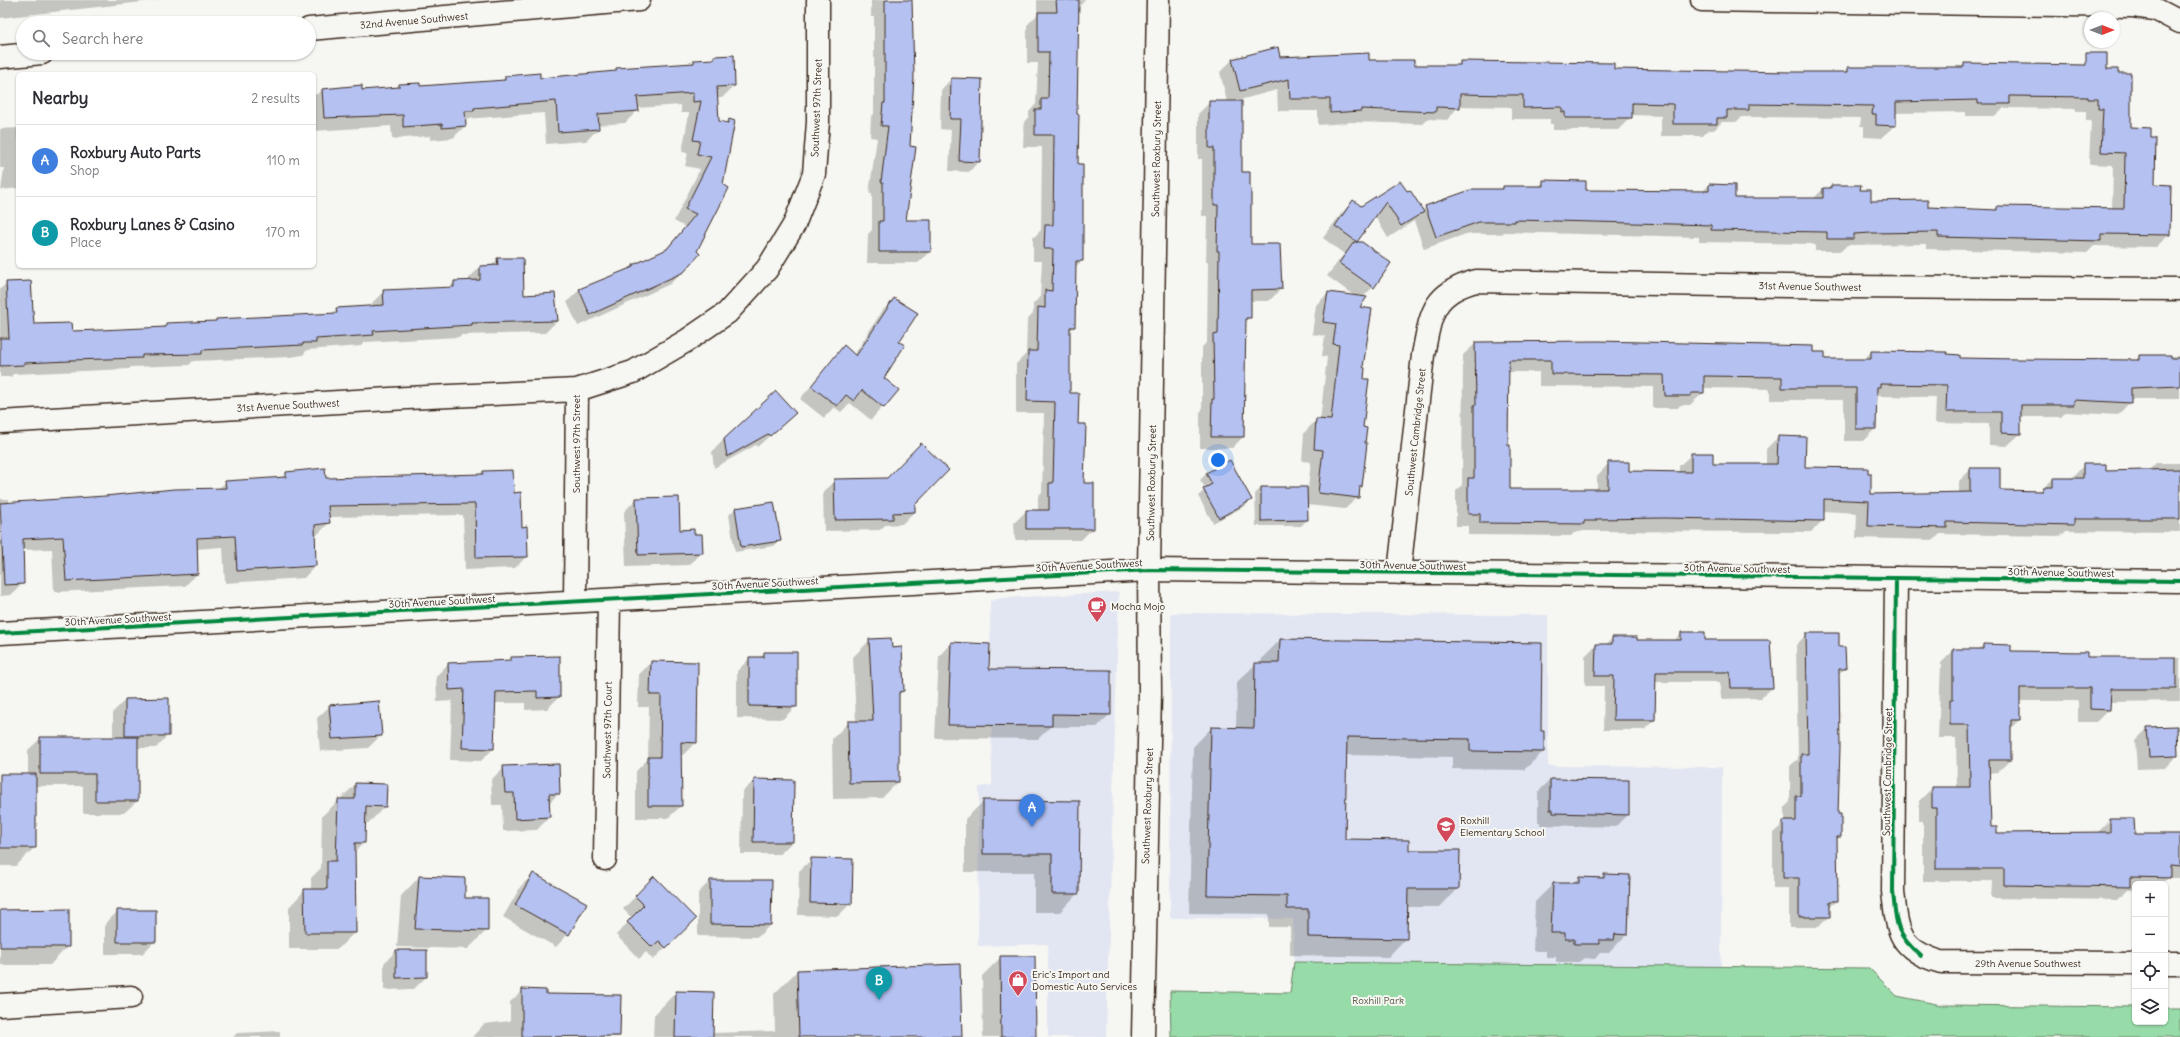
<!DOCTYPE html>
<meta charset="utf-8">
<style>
:root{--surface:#fff;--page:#f2f2f3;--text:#2b2b33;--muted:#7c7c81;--line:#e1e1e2;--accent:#2563eb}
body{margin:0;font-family:Delius,sans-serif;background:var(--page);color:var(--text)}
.controls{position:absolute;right:12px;bottom:12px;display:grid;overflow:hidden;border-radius:6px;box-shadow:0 1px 3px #0004}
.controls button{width:36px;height:36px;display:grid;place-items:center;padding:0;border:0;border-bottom:1px solid var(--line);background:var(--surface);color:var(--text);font:20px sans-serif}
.compass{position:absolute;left:2084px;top:12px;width:36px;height:36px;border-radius:50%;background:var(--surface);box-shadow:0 1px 3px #0004;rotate:90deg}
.you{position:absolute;left:1218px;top:460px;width:14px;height:14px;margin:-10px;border:3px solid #fff;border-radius:50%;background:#1a73e8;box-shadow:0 0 0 6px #1a73e833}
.badge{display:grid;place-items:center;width:26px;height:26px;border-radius:50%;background:var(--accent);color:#fff;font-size:13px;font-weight:700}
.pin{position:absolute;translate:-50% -33px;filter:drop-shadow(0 1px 2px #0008)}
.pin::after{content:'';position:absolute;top:21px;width:14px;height:12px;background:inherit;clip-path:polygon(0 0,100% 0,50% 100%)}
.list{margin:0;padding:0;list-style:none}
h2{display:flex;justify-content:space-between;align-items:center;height:52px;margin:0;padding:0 16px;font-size:17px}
h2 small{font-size:13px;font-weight:400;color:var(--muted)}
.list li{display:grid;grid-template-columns:26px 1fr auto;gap:12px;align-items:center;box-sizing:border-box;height:72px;padding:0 16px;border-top:1px solid var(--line)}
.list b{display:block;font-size:15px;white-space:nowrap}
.list p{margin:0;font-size:13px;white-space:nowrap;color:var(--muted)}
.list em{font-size:13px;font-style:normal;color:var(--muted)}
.icon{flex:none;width:22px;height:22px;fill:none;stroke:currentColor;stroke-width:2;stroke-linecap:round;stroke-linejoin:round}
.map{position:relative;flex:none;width:2180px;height:1037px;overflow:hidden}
.search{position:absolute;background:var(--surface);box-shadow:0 1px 3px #0004;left:16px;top:16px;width:300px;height:44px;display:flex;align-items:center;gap:10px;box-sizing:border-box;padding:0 14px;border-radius:22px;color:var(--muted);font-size:15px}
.panel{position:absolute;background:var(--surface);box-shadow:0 1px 3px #0004;left:16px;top:72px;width:300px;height:196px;border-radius:6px}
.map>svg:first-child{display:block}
</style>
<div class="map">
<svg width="2180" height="1037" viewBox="0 0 2180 1037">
<rect width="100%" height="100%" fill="#f6f6f2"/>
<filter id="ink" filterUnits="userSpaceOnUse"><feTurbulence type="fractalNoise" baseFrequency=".025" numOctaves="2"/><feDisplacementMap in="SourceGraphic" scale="8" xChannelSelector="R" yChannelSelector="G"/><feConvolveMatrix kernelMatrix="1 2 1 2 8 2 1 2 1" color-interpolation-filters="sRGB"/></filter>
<g filter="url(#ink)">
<path fill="#e2e6f2" d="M1119,592L1106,1037H1048V944L978,946L979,787L992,785L990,601L1002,598Z
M1171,613L1548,615V766L1722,767L1721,967L1294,962L1293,919L1170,918Z"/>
<path fill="#97dba8" stroke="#698263" d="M1294,962L1869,968L1897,996L1941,1005L2135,1007V1022H2165V1008H2180V1037H1171L1170,991L1290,993Z"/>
<path fill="#0003" d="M0,0H160L0,18Z
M871,0H911L905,221L930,251L918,263H867L868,234L872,230V194L869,193L877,138L870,137L871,116L874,114V17H871Z
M1037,0H1085L1077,9V165L1082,261L1075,267L1074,327L1069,332V394L1077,425L1083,484L1093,528L1081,540H1015L1014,523L1026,511H1038V496L1042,492L1044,413H1016V364L1026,354L1027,320L1033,314V304L1040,297L1042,261H1033V238L1041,230L1042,147H1023L1024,122L1029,116V112L1036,104L1038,63H1027V25L1037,15Z
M714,57L734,86L722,98H716L718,122L727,123L730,120L683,271L670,284L578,326L567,302L580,289L630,269L664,251L685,227L674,221L700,169L685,166L688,153L682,152L689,113H681V105L637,108L638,110L625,123L598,125V129L586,141L546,144L544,113L465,119V126L453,138L430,140V136L392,139L391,126L314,131V94H318L322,90L396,89L400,85L419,87L502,81L505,77L539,79L613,73L616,69L692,64L694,61L711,60Z
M1279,58L1368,61L1413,66H1457L1461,62L1613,70L1843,73L1848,68H1960L1965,64L2106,68L2154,185L2169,235L2156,247L2094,246L2087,253L1926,249V244L1847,245L1841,251H1815V245L1811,244L1699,242V237L1504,232L1502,234H1466L1424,249L1414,221L1388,238L1375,216L1355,243L1390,264L1373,287L1362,298L1358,308L1362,368V428L1361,486L1359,489L1358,497L1345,509L1307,505V520L1301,526H1256L1255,494L1261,488H1308L1311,462L1302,461L1304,433L1316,420L1320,421L1327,357L1322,356L1325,336L1312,334L1316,305L1328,293L1356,297L1327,276L1344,254L1323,238L1341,214L1353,201L1361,207L1400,182L1422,211L1426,207L1500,190L1503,187H1538L1544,181L1585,191L1702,192L1709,185L1734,199H1813L1823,189H1828L1831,186L1859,191L1870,202L1927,208L1994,211L1997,207L2112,209L2113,165L2089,164L2091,121H2086V111H2076V109L2004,108L1996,116H1966V112L1895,113V125L1882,138L1864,137V126H1860L1861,118L1742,117L1736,122H1722L1714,130H1708L1703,136H1661V116L1631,115V117L1618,130H1553V124H1550V119H1511V107L1459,106L1447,120L1427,119L1422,124L1349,122L1347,123L1318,125V111H1278L1277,90L1232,102L1250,245L1281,289L1269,301H1250V317L1245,322L1243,437L1232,448H1200V412L1202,410V347L1207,342L1208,262H1206L1207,216H1202V159H1198V114L1210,102H1227L1220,72L1232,60Z
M951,79L979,161L969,172L949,171L951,130L940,129L941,90Z
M18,128V188L1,190L4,168H0V129Z
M498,259L523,296L557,321L545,333L461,335L459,337L365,342L361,346L307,350L303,355L290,357L193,361L189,365L131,367L129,369L13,374L11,377H0V289L7,283L33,325L71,332L162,328L166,324L331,314L337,309L372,307V303L384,291L449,288L454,282H469V278L481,266H491Z
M894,299L897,342L883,378L897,390L871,420L850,403L841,412L834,407L824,418L800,399L844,347L854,355L882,311Z
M1476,343L1812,354L1824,360H1863L1871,352L1946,355L1959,359L2135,361L2139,356H2180V434V399H2130V402L2118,415L2066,412L2061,417H2020V434L2007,446L1989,445V424L1935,423L1936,397L1876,396L1875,429L1863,441H1844V400H1770V389L1703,388V393L1690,405H1680L1678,408H1653V387L1539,386V372H1508L1507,446L1509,490H1597V476L1609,463L1628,472L1679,473V466L1692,454L1712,465H1766V449L1778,437L1804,468L1870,495L1959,493V481L1971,469L1999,491L2039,492L2053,479H2071L2084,465L2105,472H2147L2156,463H2180V532L2066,531L2061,536L1940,534L1934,540L1856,538L1857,513L1823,511V520L1811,532L1584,531L1574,533L1571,536L1468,535V526H1456V491L1462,485L1463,355Z
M782,425L757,447L756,445L714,468L712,452L724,439Z
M512,471L513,494L527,556L515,568L465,570L463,515L329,517V523L317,535H314L315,566L304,578L225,583L223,547L196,549L197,574L185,586L54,592L52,549L22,550L23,583L11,595L0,596V499H9V503L218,489L226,482L281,478L286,473L325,479L480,475L483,472Z
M1206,474L1251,500L1245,506L1213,523L1198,496L1206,489L1200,480Z
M835,480L914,505V512L902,524L885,525L880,530L824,531L823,492Z
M636,499L679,531L693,535L702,552L689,565L626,567L624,512Z
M735,509L780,540L774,546L735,552L729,515Z
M1681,633H1704V641L1772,688L1761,698L1721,699L1720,682H1655L1654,720L1644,730H1603L1604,686H1585V656L1596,645H1605L1613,638L1636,641H1674Z
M1807,634L1838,648L1845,668L1838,675L1836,815L1840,837L1836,840L1837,901L1829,908V916L1819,927H1789V888H1773V833L1785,822V807L1790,802V766L1798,759L1796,645Z
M870,640L891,649L903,691L898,696V782L882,798L833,799L832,739L849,722H856L853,657Z
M1280,640L1541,644L1540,732L1543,752L1524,770L1452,769V757L1345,755L1344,840L1408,851L1458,888L1440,907H1407L1406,938L1388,957L1290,955V927H1269V914L1189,913L1193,747L1211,728L1236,729L1237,682L1256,664H1261L1262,658Z
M951,643L988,670L1110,714L1097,727H1050L1038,739L935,738L939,656Z
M1983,645L2010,652L2086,658H2180V701L2110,702L2109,709L2096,722H2078V701H2019V720L2010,729V760L1997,773H1989L1990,828L1996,834L2097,833L2110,820L2134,835H2180V878H2168L2162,884H2135V890H2127L2117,900L1991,898L1992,881H1923V821H1919V801L1932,788H1957L1956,738H1938L1941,663L1954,650H1978Z
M765,653L796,706L783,719L737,718V671L750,658H759Z
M512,658L559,697L547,709L525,710V703H494L493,749L481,761L450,760L452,701L437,702L436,676L448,664L508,661Z
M651,662L696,742L683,755L680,754L681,806L668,818H636V771L648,759L649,707H638L639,674Z
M125,700L168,735L156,748H137V801L124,813H83V786H35V847L16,866H0V775H28V750L41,738H113V712Z
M330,706L381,735L368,748L320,751L317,718Z
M2148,728L2177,755L2165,768L2137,769L2135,741Z
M504,767L559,793L548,804L549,817L537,830L503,831L502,805H492L491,780Z
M755,780L793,781L792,842L780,854H741L742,792Z
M1550,780L1628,814L1615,827L1540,825V822H1538V792Z
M356,784L385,806L369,823H364V843L354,852L355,932L338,949H289V907L305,890H311V878L321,868L322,816Z
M984,801L1079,802L1078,893L1060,912H1034V872H965V819Z
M812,859L851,903L838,916L798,915L799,871Z
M533,874L585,903L568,934L556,947L503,917L521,886Z
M1604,875L1627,934L1609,953H1600L1595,959L1584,958L1579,962H1556V957H1546V951H1533L1535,902L1553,884H1573L1579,878L1600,879Z
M419,877L464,899L487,930L468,949L397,947L401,896Z
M654,878L694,919L653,960L646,952L639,959L616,935L632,918L623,909Z
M711,880L770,925L758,937L698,936V893Z
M0,911L68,946L50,965H0Z
M118,911L155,941L142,954H105V924Z
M396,951H426V977L414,989L384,990V963Z
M1001,957L1035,1037H983L982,976Z
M959,965L961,1037H653L654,1015L676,992L712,1033L775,1031L774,994L797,971Z
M523,990L545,995L620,996L619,1037H472L484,1024L510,1021V1002Z
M280,1031V1037H233L237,1033Z"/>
<path fill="#b5c1f1" stroke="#3b2a1e" d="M885,0H912L914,76L910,146L916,147L906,220H931V252H879V221H883V182H881L888,126H881L883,103H885Z
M1056,0H1079L1077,114H1079L1078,164H1083V261H1076L1075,327H1070V393H1079L1078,424H1086L1084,483H1094V529H1026V510H1049V483H1053L1055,402L1027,401L1028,351H1037L1038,307L1045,308V290L1052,291L1053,249H1044L1045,225H1053L1054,135H1035V109H1041V99H1048L1049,52H1038V12H1057Z
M1278,47L1280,57L1369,53V60H1414V65H1460V61L1614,63V69L1792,72H1848V67H1964V63L2086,65V53H2107V69H2118V73H2131V127L2151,128V138H2156L2155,184L2171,185L2170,235L2101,234V241L1938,237V232L1871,233L1854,234V239H1827V232H1824L1711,230V225L1515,220V222H1479L1436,237L1425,206L1473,189H1503V186H1543V180L1586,181V190L1709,191V184L1735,185V198H1823V188H1831V185H1861L1860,190H1871V201L1928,200V207L1997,210V206L2124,208L2125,153L2101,152L2103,109H2098V99H2088V97L2010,96V104H1978V100L1896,102V126L1876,125V114H1872L1873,106L1749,104V110H1727V118H1717V124H1673V104L1632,103V118H1565V112H1562V107L1523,108V95H1507L1460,94V108L1436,107V112L1361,109V111L1330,113V99H1290L1289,79L1240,91L1232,59Z
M734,55L735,86L717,87L719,121L728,123L729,119L735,121L723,184L729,188L697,251L700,254L684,272L590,315L579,289L633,267V265L667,249L696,214L685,209L711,157L697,154L700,141L693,140L701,101L693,102V93L637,97L639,111L598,114L599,129L558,132L556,101L474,108V111H465L466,126L442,128V124L403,127V115L324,118L322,89L362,85V90L399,87V84L420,83V86L505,80V76L540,73V78L616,71V68L694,63V60L714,59V56Z
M951,78L982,79L980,162L959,161L961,119H950Z
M1209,101H1242V172H1250V188L1251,189V244H1280L1282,289L1251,290V318H1246L1244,437H1211L1212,399H1214L1213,335L1218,334L1219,251H1217L1218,205H1214V148H1209Z
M1400,181L1407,191L1410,190L1424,212L1401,226L1386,202L1357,242L1335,226L1353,200L1361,206Z
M1354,242H1362L1391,263L1374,288L1339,263Z
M497,258H523L524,295L555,293L558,321L472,323V325L373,331L374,335L316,339V343H303V345L202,350V354L142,355V358L70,360V361L24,363V365L0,366V338H9L6,282L31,281L34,324L71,323L72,331L100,330L166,327V323L216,321V319L337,313L336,308L384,305L383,290L454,287V281L480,280V266L498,265Z
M1328,292L1367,297L1360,307L1372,309L1363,367L1365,368L1364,379H1369L1363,427L1367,428L1365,443H1367L1362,487L1360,486L1359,498L1318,493L1323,450L1314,449L1316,419L1331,420L1339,345L1333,344L1336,324L1323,322Z
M894,298L918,313L899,342L905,345L884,378L899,390L884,408L862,390L854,401L846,395L837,406L811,386L844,345L856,356Z
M1598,341L1813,346V352H1825V359H1871V351L1947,352V354L1960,355V358L2017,359L2139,360V355H2171V358H2180V386L2131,388V403L2074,400V405H2021V434L2001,433V412H1946L1947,385L1880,384V387H1877L1876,429H1856V388H1782V377L1704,376V393H1691V396H1665L1664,375L1551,374V360H1509L1508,445H1510V489H1608V462H1629V471L1691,472V453H1713V464H1777L1778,436L1806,437L1805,467L1868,468V473H1871V494L1970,492V468H2000V490L2043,491V487H2053V478H2083V464H2106V471L2180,469V519H2074V525L1947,522V528L1868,526L1869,501L1824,499V521L1664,518L1596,519V521H1584V524L1480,523V514H1468V478H1474V405H1476L1475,342Z
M776,391L796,413L770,436L768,434L727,457L724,439Z
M921,443L949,470L915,505V512L893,513V519L835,520L834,479L887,478Z
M1230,460L1252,500L1219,518L1203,489L1212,484L1206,473Z
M325,468L326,478L483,474V471L513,470L514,493L521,492L522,527L527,526L528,557L476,558L475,504L328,506L330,523L315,525L316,566L237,571L235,536L197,538L198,574L66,581L63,537L23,539L24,584L4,585L0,503L105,496L174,489L226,488L225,481L286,477V472Z
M1261,487H1307L1308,520L1261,521Z
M679,497L680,530L694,529V534H702L703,553L638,555L636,498Z
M774,502L781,541L741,547L735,508Z
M1681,632H1705V640H1770L1773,688H1731L1730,672H1656L1655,720H1613L1614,676H1595L1596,644H1612V637H1637V640H1681Z
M1806,633H1839V647H1845L1846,669H1839L1840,747L1838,814H1841V837H1837L1838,901H1830V917H1799V878H1783V821H1796V796H1801V754H1808Z
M891,638L892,648L902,647L904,691L899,692V782L849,783L848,721H873L869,639Z
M1280,639L1542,643L1541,731H1544V752L1470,751V739L1347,737L1345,839L1409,840V850H1460L1459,889H1408L1407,939L1308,937V909H1287V896L1207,895L1211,727L1254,728L1255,663H1279Z
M951,642L990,644L989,669L1111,670V715L1052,714V726L948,725Z
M1983,644L2011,645V651L2087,652V657H2176V689H2111L2110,710L2090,709V688H2020V720H2011V760H1989L1991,827H1997V833L2110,832V819H2134L2135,834H2180V866L2170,865V878L2131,877V887L2004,885V869H1936V808H1932V787H1970L1969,725H1950V700H1953V649H1983Z
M764,652H797V707L749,706V657H764Z
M560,656V697L537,698V691L496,692L494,749L462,748L464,689L449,690L448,663L511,660V657Z
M651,661L698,662L697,743L681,742L682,806H648V757H660L661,695H650Z
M169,698V736H125V699Z
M379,701L382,736L332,739L329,705Z
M2177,726L2178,756L2149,757L2147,727Z
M40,737H138V801H95V774H40Z
M559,764L560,794H549L550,817L515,819L514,793H505L503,766Z
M0,774H36V848H0Z
M754,779L794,780L793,842H753Z
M1550,779L1629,780V815L1553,813V810H1550Z
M355,783L387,784L386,807L366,806L365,843H355L356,933H305L304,889H327V861H336L338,799H355Z
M983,800L1080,801L1079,894H1052V854H983Z
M811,858L853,859L852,904L810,903Z
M533,873L587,903L569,935L515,905Z
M1604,874L1630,875L1628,935L1615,934L1614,940H1599V944H1574V939H1565V933H1551L1553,883H1579V877L1604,878Z
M419,876L465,878V898H488V931L415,929Z
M654,876L696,919L666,948L659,941L652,947L627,922L644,905L635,896Z
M710,880H772L771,925L710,924Z
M69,909V947H0V910Z
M117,910H156V942H117Z
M396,950H427V977L396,978Z
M1000,956H1035L1036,1037H1001Z
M960,964L962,1037H799L797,970Z
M522,989L546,990V994L621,995L620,1036L522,1037Z
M676,991L714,992L713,1037H675Z"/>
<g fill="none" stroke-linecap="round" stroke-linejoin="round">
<g stroke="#3b2a1e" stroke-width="25">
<path id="street" d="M1702,0L2133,6L2155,9L2180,22
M309,29L639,0
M0,57L42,53
M0,422L407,398L577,390L633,372L686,341L727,313L767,269L794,225L814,174L818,122V0
M1399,573L1423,355C1431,314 1432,293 1476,281L1843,287L2180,289
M1896,578L1893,891C1897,932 1899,950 1941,962L2135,963
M575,601L577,390
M0,633L1149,570L2180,581
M605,859L609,600
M2165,963H2180
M0,1005L131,997"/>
</g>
<g stroke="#3b2a1e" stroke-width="25">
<path id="secondary" d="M1143,1037L1150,693L1149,570L1158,0"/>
</g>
<use href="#street" stroke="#f6f6f2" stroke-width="22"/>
<use href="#secondary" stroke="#f6f6f2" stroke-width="22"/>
<g stroke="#f6f6f2" stroke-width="6">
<path id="cycleway" d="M1896,578L1893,891C1896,924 1895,934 1921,956
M0,633L1149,570L2180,581"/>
</g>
<use href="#cycleway" stroke="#00873e" stroke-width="4"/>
</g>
</g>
<defs>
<g id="cafe-pin" transform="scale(1)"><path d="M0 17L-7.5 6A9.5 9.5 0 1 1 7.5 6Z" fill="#d1495b" stroke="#f6f6f2"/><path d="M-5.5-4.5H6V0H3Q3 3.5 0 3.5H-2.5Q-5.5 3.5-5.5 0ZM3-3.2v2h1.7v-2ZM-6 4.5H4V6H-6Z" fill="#fff"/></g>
<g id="school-pin" transform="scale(1)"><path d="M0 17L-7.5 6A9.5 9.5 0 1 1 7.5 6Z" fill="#d1495b" stroke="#f6f6f2"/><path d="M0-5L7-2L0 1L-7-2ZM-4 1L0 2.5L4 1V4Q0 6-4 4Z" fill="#fff"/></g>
<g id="shop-pin" transform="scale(1)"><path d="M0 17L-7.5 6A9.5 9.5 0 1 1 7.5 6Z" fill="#d1495b" stroke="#f6f6f2"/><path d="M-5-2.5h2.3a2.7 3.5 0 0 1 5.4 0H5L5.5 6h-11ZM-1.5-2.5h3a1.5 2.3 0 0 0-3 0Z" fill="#fff"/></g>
</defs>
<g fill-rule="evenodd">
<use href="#cafe-pin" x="1097" y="606"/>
<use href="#school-pin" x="1446" y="826"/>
<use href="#shop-pin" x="1018" y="980"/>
</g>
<g text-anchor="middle" stroke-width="4" stroke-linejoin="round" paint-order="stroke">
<g font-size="10" fill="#3b2a1e" stroke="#f6f6f2">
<text transform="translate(414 20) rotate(-5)" y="4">32nd Avenue Southwest</text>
<text transform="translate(816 108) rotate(-88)" y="4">Southwest 97th Street</text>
<text transform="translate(1156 159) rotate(-89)" y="4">Southwest Roxbury Street</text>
<text transform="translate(1810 286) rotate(1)" y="4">31st Avenue Southwest</text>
<text transform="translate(288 405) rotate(-3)" y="4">31st Avenue Southwest</text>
<text transform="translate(1415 432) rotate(-84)" y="4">Southwest Cambridge Street</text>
<text transform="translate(576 444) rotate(-90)" y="4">Southwest 97th Street</text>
<text transform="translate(1151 483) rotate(-89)" y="4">Southwest Roxbury Street</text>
<text transform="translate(1089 565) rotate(-3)" y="4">30th Avenue Southwest</text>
<text transform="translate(1413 565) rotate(1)" y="4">30th Avenue Southwest</text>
<text transform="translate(1737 568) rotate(1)" y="4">30th Avenue Southwest</text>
<text transform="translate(2061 572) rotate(1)" y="4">30th Avenue Southwest</text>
<text transform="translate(765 583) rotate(-3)" y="4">30th Avenue Southwest</text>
<text transform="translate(442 601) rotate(-3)" y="4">30th Avenue Southwest</text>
<text transform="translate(118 619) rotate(-3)" y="4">30th Avenue Southwest</text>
<text transform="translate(607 730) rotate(-89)" y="4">Southwest 97th Court</text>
<text transform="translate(1887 772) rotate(-89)" y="4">Southwest Cambridge Street</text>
<text transform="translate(1147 806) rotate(-88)" y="4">Southwest Roxbury Street</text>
<text x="2028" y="967">29th Avenue Southwest</text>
</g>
<g font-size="10" fill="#3b2a1e" stroke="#f6f6f2" text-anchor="start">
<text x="1111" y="610">Mocha Mojo</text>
<text x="1460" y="824">Roxhill<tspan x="1460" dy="12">Elementary School</tspan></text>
<text x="1032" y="978">Eric's Import and<tspan x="1032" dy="12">Domestic Auto Services</tspan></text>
</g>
<g font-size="10" fill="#525640" stroke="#f6f6f2">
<text x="1378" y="1004">Roxhill Park</text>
</g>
</g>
</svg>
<div class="controls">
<button>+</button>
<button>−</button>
<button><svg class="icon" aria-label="locate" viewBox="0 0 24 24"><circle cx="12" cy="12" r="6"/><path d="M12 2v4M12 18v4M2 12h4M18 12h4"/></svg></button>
<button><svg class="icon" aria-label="layers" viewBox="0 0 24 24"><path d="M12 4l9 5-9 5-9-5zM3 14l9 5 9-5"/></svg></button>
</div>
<svg class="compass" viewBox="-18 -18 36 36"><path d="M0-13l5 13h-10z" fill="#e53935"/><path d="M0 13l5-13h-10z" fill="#7c7c81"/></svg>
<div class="you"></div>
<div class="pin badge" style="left:1032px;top:827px;background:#3f7fe0">A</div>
<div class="pin badge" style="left:879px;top:1000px;background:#0f9aa8">B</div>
<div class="search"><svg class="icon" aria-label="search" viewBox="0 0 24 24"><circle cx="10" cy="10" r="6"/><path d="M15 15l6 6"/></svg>Search here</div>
<section class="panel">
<h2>Nearby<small>2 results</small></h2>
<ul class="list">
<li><span class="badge" style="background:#3f7fe0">A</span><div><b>Roxbury Auto Parts</b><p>Shop</p></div><em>110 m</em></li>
<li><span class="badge" style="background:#0f9aa8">B</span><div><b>Roxbury Lanes &amp; Casino</b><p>Place</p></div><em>170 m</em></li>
</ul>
</section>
</div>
